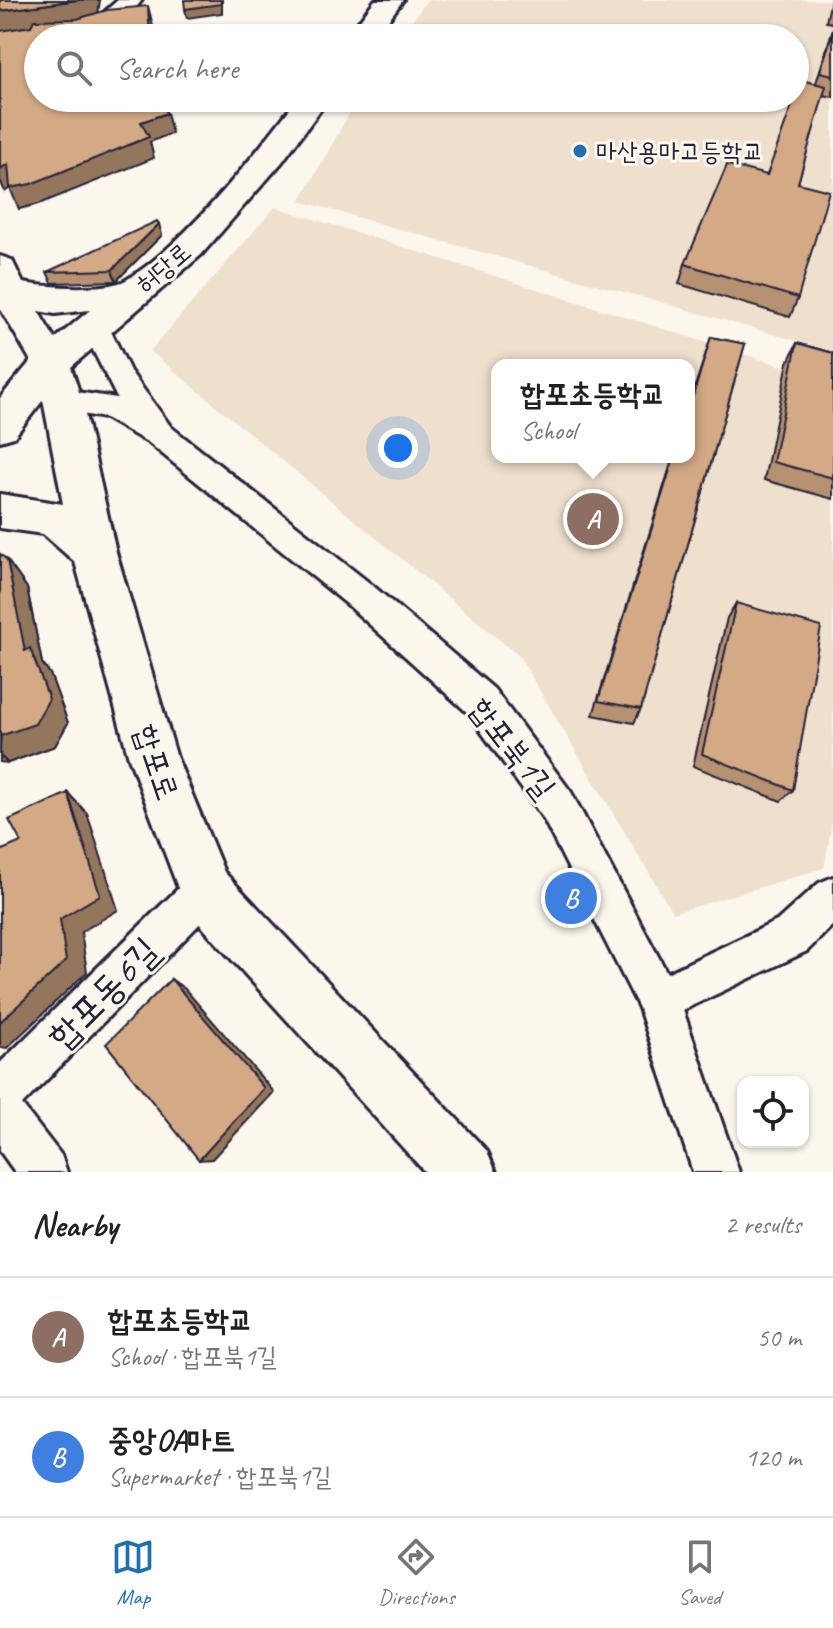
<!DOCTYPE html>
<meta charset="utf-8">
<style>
:root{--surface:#fff;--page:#f2f2f2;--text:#202124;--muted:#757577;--line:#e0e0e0;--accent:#1f6fb2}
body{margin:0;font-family:Caveat,"Poor Story",sans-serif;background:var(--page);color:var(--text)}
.controls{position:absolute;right:24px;bottom:24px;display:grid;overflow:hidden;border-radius:16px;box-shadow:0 2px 6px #0004}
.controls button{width:72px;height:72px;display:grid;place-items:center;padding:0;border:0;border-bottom:2px solid var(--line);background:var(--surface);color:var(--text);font:40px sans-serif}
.you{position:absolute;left:398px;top:448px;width:28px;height:28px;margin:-20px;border:6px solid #fff;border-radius:50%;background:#1a73e8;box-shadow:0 0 0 12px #1a73e833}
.badge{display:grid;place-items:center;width:52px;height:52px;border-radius:50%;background:var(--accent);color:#fff;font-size:26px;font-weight:700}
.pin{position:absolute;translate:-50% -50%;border:4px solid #fff;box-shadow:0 2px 8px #0006}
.popup{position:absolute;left:491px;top:359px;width:204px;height:104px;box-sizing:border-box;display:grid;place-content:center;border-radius:16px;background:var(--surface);filter:drop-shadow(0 2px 6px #0005);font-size:26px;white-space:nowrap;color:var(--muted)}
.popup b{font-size:30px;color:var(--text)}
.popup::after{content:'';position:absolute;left:50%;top:100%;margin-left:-16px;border:16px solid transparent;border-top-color:var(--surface)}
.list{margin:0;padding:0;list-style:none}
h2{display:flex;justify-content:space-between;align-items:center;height:104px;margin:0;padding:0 32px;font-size:34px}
h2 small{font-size:26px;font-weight:400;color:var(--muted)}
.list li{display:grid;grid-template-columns:52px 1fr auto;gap:24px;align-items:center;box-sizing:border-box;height:120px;padding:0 32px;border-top:2px solid var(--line)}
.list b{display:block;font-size:30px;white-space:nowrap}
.list p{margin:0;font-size:26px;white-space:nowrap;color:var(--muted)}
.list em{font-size:26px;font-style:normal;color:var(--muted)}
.icon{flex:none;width:44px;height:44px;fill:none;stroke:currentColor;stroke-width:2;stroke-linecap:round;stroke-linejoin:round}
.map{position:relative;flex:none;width:833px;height:1172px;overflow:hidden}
.search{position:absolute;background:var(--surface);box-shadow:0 2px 6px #0004;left:24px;right:24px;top:24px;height:88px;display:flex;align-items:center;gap:20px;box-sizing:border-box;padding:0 28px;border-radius:44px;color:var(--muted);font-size:30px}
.sheet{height:344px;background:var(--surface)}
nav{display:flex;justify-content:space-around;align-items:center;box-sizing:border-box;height:112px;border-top:2px solid var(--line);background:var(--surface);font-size:22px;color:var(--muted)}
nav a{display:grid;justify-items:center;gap:4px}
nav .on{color:var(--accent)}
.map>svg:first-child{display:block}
</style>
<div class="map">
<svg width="833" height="1172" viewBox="0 0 833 1172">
<rect width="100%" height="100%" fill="#fbf7ec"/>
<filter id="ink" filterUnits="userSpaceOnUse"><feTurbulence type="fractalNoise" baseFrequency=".0125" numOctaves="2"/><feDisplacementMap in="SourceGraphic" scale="16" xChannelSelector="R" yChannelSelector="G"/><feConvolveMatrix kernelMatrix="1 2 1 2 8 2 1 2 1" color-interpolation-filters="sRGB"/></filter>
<g filter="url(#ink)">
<path fill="#efe0cd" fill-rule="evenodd" d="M427,0H833V351L300,201L358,98H795V38H400Z
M275,207L833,382V818L824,868L673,913L519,656L150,351ZM497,365H689V457H497Z"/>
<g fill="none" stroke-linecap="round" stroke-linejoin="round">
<g stroke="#22223b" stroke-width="6">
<path id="street" d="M118,0H142C112,40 84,38 38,38V44L0,50V36L93,22Z
M95,316L105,319L130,371L171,427L372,585L494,689L571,792L667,973L777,921L819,883L833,877V925L807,951L683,1010L739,1172H693L639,1008L543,818L468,713L348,605L149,443L105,418L52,409L48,401L52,393L63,390L117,398L81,326L85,319Z
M205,870L219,876L225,890L219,904L22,1105L61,1155L67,1172H15L0,1151V1063L191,876Z"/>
</g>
<g stroke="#22223b" stroke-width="6">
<path id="secondary" d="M375,0H403L375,38H346Z
M298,98H329L282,162L201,255L71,367L82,401L116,552L177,758L224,872L487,1151L496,1172H425L186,909L129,758L75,562L43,534L0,528V494L63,504L43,400L14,437L0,441V398L31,361L0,308V256L12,260L23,283C45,287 108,291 126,280C184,246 257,152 298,98ZM90,310L55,339L38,311L55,314Z"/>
</g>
<use href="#street" fill="#fbf7ec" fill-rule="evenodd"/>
<use href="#secondary" fill="#fbf7ec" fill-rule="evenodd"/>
</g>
<path fill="#b69172" stroke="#22223b" stroke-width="2" d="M831,0H833V23L826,22Z
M833,28V97L823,95L798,183V298L790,317L679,284L685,264L767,175L816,83Z
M162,235L116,281L52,283L47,272Z
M711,337L745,344L641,709L634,723L593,715L673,457H689V405Z
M797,343L833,353V499L764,480L788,362Z
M0,554L7,560L27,588L42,663L50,674L68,723L55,746L8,763L0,762Z
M736,603L793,790L781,801L693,766L727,618Z"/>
<path fill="#94765d" stroke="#22223b" stroke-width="2" d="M77,0H100L98,14L92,19L0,33V11Z
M222,0V13L187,18L185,9Z
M148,6L153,26V38H150Z
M167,113L172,133L150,142L154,158L39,204L19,209L10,188L5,192L0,180V169L8,164L141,122Z
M159,224L162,235L116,281L112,270Z
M7,560L27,588L42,663L50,674L68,723L55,746L8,763L0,756Z
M68,793L87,813L118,910L81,932L87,972L7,1048L0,1047V1022L60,919Z
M171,979L185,989L274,1092L212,1159L199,1160Z"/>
<path fill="#d4a985" stroke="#22223b" stroke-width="2" d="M0,0H77L0,11Z
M184,0H221V4L185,9Z
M148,6L150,38H38V98H155L167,113L141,122L149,137L31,184L10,188L8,164L0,169V31L31,26L34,20L77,19L107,10Z
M833,32V75L820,72Z
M801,80L826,86L798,183L829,191L798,298L685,264L727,165L767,175Z
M157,221L159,224L112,270L47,272Z
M711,337L745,344L641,709L598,701L674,457H689V409Z
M797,343L833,353V478L773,462Z
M0,554L7,560L25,651L30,648L49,699L35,724L0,736Z
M736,603L821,627L793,790L702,754Z
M68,793L100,895L60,919L66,961L0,1022V851L21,842L9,820Z
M171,979L264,1088L199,1160L106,1044Z"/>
</g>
<circle fill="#1f6fb2" stroke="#fbf7ec" stroke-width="3" cx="580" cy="151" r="8"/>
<g text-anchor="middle" stroke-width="6" stroke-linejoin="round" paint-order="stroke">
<g font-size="26" fill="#22223b" stroke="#fbf7ec" text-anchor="start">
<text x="596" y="160">마산용마고등학교</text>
</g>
<g font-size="26" fill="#22223b" stroke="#fbf7ec">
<text transform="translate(163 268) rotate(-41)" y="9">허당로</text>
</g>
<g font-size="32" fill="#22223b" stroke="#fbf7ec">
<text transform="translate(513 748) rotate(52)" y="11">합포북1길</text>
<text transform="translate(157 762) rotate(71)" y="11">합포로</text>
</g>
<g font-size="38" fill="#22223b" stroke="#fbf7ec">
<text transform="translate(103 993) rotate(-45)" y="13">합포동6길</text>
</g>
</g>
</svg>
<div class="controls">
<button><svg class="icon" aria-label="locate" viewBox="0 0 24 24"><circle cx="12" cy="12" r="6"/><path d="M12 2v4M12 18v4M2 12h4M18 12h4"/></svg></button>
</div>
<div class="you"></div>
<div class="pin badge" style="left:593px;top:519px;background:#8d6e63">A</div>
<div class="popup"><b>합포초등학교</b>School</div>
<div class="pin badge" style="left:571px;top:898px;background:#3f7fe0">B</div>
<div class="search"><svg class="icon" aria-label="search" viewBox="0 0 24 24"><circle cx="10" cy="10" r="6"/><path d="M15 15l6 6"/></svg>Search here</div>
</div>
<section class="sheet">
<h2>Nearby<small>2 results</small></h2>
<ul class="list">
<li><span class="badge" style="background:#8d6e63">A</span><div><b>합포초등학교</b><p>School · 합포북1길</p></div><em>50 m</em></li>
<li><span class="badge" style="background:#3f7fe0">B</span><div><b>중앙OA마트</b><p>Supermarket · 합포북1길</p></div><em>120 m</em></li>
</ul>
</section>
<nav>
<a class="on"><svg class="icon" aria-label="map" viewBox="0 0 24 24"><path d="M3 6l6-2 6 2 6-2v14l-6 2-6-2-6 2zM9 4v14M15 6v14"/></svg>Map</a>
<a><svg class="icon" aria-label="directions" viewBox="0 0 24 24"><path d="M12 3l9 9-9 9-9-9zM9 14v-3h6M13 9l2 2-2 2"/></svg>Directions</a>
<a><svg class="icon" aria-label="saved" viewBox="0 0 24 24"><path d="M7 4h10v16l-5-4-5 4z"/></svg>Saved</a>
</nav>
